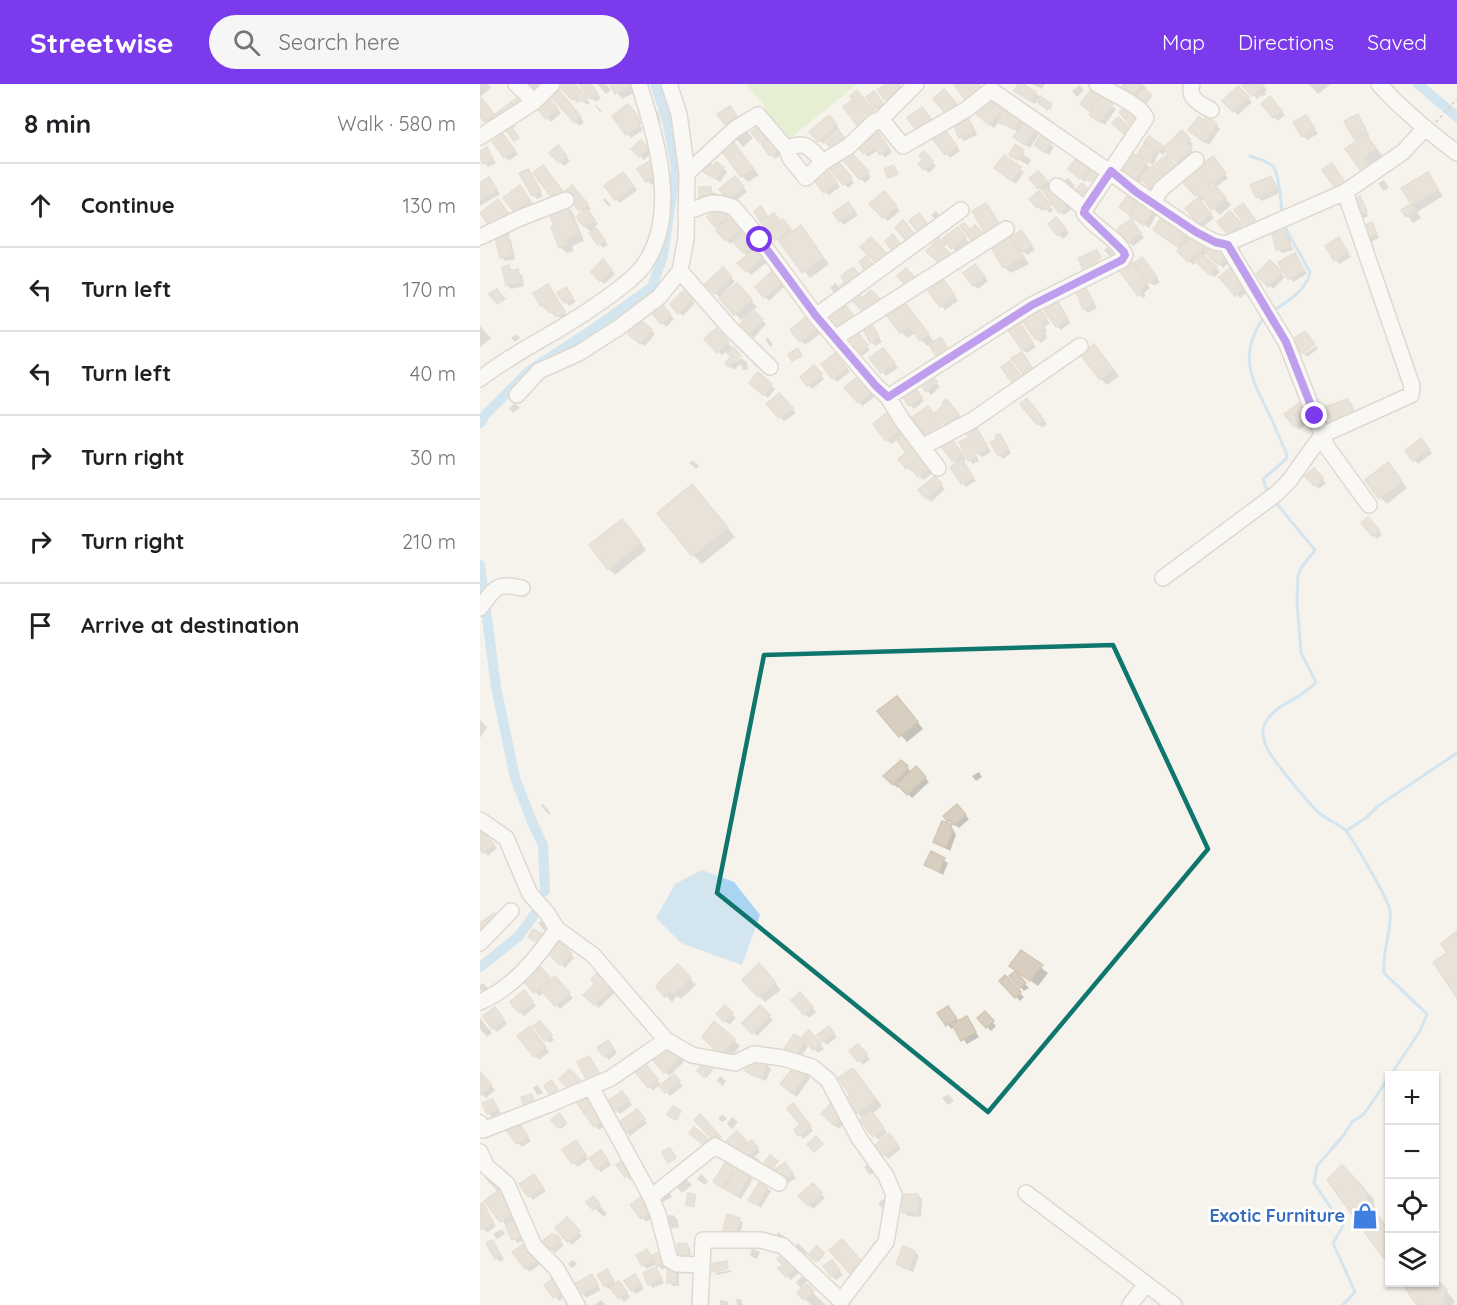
<!DOCTYPE html>
<meta charset="utf-8">
<style>
:root{--surface:#fff;--page:#f6f6f6;--text:#202124;--muted:#757577;--line:#e0e0e0;--accent:#7c3aed}
body{margin:0;font-family:Quicksand,sans-serif;background:var(--page);color:var(--text)}
.controls{position:absolute;right:18px;bottom:18px;display:grid;overflow:hidden;border-radius:0px;box-shadow:0 2px 4px #0004}
.controls button{width:54px;height:54px;display:grid;place-items:center;padding:0;border:0;border-bottom:2px solid var(--line);background:var(--surface);color:var(--text);font:30px sans-serif}
.stop{position:absolute;width:18px;height:18px;margin:-14px;border:4px solid #7c3aed;border-radius:50%;background:#fff}
.stop.end{background:#7c3aed;border-color:#fff;box-shadow:0 2px 6px #0008}
.list{margin:0;padding:0;list-style:none}
h2{display:flex;justify-content:space-between;align-items:center;height:78px;margin:0;padding:0 24px;font-size:26px}
h2 small{font-size:20px;font-weight:400;color:var(--muted)}
.list li{display:grid;grid-template-columns:39px 1fr auto;gap:18px;align-items:center;box-sizing:border-box;height:84px;padding:0 24px;border-top:2px solid var(--line)}
.list b{display:block;font-size:22px;white-space:nowrap}
.list em{font-size:20px;font-style:normal;color:var(--muted)}
.icon{flex:none;width:33px;height:33px;fill:none;stroke:currentColor;stroke-width:2;stroke-linecap:round;stroke-linejoin:round}
.map{position:relative;flex:none;width:977px;height:1221px;overflow:hidden}
header{display:flex;align-items:center;gap:36px;box-sizing:border-box;height:84px;padding:0 30px;background:var(--accent);color:#fff}
header strong{font-size:28px}
nav{display:flex;gap:33px;margin-inline-start:auto;font-size:21px}
.search{width:420px;height:54px;background:var(--page);display:flex;align-items:center;gap:15px;box-sizing:border-box;padding:0 21px;border-radius:33px;color:var(--muted);font-size:22px}
main{display:flex}
aside{flex:1;background:var(--surface)}
.map>svg:first-child{display:block}
</style>
<header>
<strong>Streetwise</strong>
<div class="search"><svg class="icon" aria-label="search" viewBox="0 0 24 24"><circle cx="10" cy="10" r="6"/><path d="M15 15l6 6"/></svg>Search here</div>
<nav><a>Map</a><a>Directions</a><a>Saved</a></nav>
</header>
<main>
<aside>
<h2>8 min<small>Walk · 580 m</small></h2>
<ul class="list">
<li><svg class="icon" aria-label="ahead" viewBox="0 0 24 24"><path d="M12 20V5M6 11l6-6 6 6"/></svg><div><b>Continue</b></div><em>130 m</em></li>
<li><svg class="icon" aria-label="left" viewBox="0 0 24 24"><path d="M17 20v-9H6M10 6l-5 5 5 5"/></svg><div><b>Turn left</b></div><em>170 m</em></li>
<li><svg class="icon" aria-label="left" viewBox="0 0 24 24"><path d="M17 20v-9H6M10 6l-5 5 5 5"/></svg><div><b>Turn left</b></div><em>40 m</em></li>
<li><svg class="icon" aria-label="right" viewBox="0 0 24 24"><path d="M7 20v-9h11M14 6l5 5-5 5"/></svg><div><b>Turn right</b></div><em>30 m</em></li>
<li><svg class="icon" aria-label="right" viewBox="0 0 24 24"><path d="M7 20v-9h11M14 6l5 5-5 5"/></svg><div><b>Turn right</b></div><em>210 m</em></li>
<li><svg class="icon" aria-label="arrive" viewBox="0 0 24 24"><path d="M6 21V4h12l-3 4 3 4H6"/></svg><div><b>Arrive at destination</b></div></li>
</ul>
</aside>
<div class="map">
<svg width="977" height="1221" viewBox="0 0 977 1221">
<rect width="100%" height="100%" fill="#f6f3ec"/>
<path fill="#d2eab5" d="M266,0H377L303,60L283,20Z"/>
<path fill="#a9d4f2" d="M222,786L254,798L280,831L262,881L201,859L176,834L195,800Z"/>
<path fill="#0003" d="M0,0H8L11,4L0,13Z
M49,0H66L56,9Z
M84,0H94L110,19L107,21L101,15L97,19Z
M101,0H110L121,14L115,18Z
M117,0H126L131,6L126,10Z
M131,0H157L160,6L142,15Z
M408,0H418L424,8L410,18L406,15Z
M539,0L555,9L572,23L570,26L557,16L555,20L540,11L536,7Z
M551,0H565L562,5Z
M646,0H662L666,4L664,6L672,12L666,20L658,13L655,17Z
M765,0H782L787,6L785,8L786,10L783,13L781,11L777,15Z
M829,0H851L838,10Z
M600,1L604,6L597,13L592,7Z
M758,4L772,18L758,31L744,17Z
M611,8L636,25L625,41L614,34L612,28L606,24Z
M72,11H81L104,38L99,42Z
M468,11L479,24L470,31L466,28Z
M41,13L9,41L0,30L1,15L15,33Z
M397,13L406,24L400,28L396,24Z
M70,18L81,29L71,38L60,26Z
M508,18L539,35L544,40L561,47L550,64L539,57V48L520,37L514,44L502,34Z
M794,18L805,31L798,37L794,33Z
M116,21L122,27L120,28L115,22Z
M250,23L260,36L249,43L245,39Z
M152,26L162,39L159,40L163,46L151,54L134,32Z
M178,27L181,38L177,39L173,28Z
M826,32L838,50L827,56L823,52Z
M877,32L890,53L888,54L902,71L898,74L900,78L894,80L892,78L889,81L896,91L884,88L878,57L866,38Z
M349,33L360,46L343,60L332,48Z
M488,35L492,39L497,51L484,57L480,53Z
M736,41L740,45L729,61L714,50Z
M281,43L301,71L295,75L281,58Z
M264,44L273,54L263,63L254,53Z
M702,48L713,60L709,63L714,69L701,81L687,66L683,71L679,68L673,81L663,74L674,65L666,58L669,54L684,65Z
M467,50L480,67L470,74L453,53Z
M562,53L574,63L569,71L560,65Z
M402,54L412,68L405,74L398,66L388,73L385,70L400,59Z
M27,56L38,70L29,77L25,73Z
M160,58L171,69L164,76L153,65Z
M252,58L279,91L268,98L262,92Z
M78,63L90,77L84,82L71,69Z
M6,65L16,79L8,83L0,70Z
M543,67L544,71L551,76L548,81L532,72Z
M444,69L456,82L449,89L440,80L445,76Z
M600,72L614,84L621,104L607,96L605,98L594,88Z
M375,74L391,93L385,99L381,95Z
M524,74L544,88L536,100L520,88Z
M736,78L748,94L735,104L751,121L740,131L724,115L721,118L734,134L723,143L707,124L720,115L704,97L732,106L735,103L732,100Z
M666,79L671,85L660,99L645,86Z
M234,84H243L247,88L240,98L224,87Z
M363,84L374,99L368,104L364,100Z
M159,85L183,93L171,101Z
M47,86L63,112L57,115L53,111Z
M558,89L576,106L592,125L584,131L580,128L564,107L563,108L551,94Z
M350,90L360,103L349,111L345,108Z
M947,90L963,112L937,128L941,134L933,139L924,126L933,121L923,105Z
M147,93L157,106L140,119L136,115Z
M790,93L800,109L782,117L778,113Z
M588,94L595,102L588,107L581,99Z
M9,95L20,110L0,122V101Z
M904,96L909,104L903,107L898,99Z
M259,98L267,108L253,119L250,115Z
M231,105L232,108L241,111L240,117L234,114L221,112Z
M43,107L53,120L39,131L35,127Z
M96,107L111,125L107,128L118,140L114,143L128,161L123,164L98,133L103,129L89,112L84,110Z
M404,109L420,127L408,137L391,120Z
M563,113L573,126L570,129L565,124L562,127L558,123Z
M125,114L131,121L129,123L123,116Z
M647,114L658,121L678,128L669,144L645,127Z
M880,114L888,132L882,135L878,131Z
M86,121L92,127L104,157L92,162L94,167L87,169L80,163L76,143Z
M506,121L522,143L509,151L505,147Z
M372,124L378,131L364,141L360,137Z
M240,125L250,136L266,147L262,150L276,165L275,166L286,179L271,191L259,179L268,172L254,157L250,160L229,134Z
M282,126L288,135H298L301,139L307,141L313,149L321,143L349,180L330,194L302,159L297,156L283,139L276,127Z
M456,127L462,134L457,138L451,131Z
M683,133L714,152L727,165L732,160L750,177L743,184L727,168L723,172L740,188L734,193L717,177L713,181L699,167L701,165L675,146Z
M576,135L589,149L583,155L570,140Z
M891,140L899,154L889,159L885,155Z
M654,141L664,154L653,162L649,158Z
M805,147L809,151L813,166L802,169L798,165Z
M482,149L489,159L476,168L465,154Z
M27,152L31,156L35,175L25,177L21,173Z
M544,152L555,166L547,171L540,164Z
M528,154L537,163L549,180L531,189L524,183Z
M859,155L871,173L859,180L847,162Z
M628,163L634,170L630,173L624,166Z
M815,171L827,190L813,198L807,191Z
M790,178L805,193L793,205L778,190Z
M666,179L680,198L674,202L670,198Z
M127,181L135,190L124,200L113,188Z
M654,182L670,204L664,209L666,212L663,214L659,211Z
M28,183L42,191L44,202L31,205L27,201L24,184Z
M243,185L255,198L243,209L245,211L263,207L277,223L272,227L286,240L274,254L260,242L269,233L267,231L261,236L235,209Z
M373,185L362,218L350,204L355,199L360,204L367,198Z
M499,186L508,197L498,205L494,201Z
M293,188L306,201L289,217L277,203Z
M741,193L770,206L760,214Z
M467,201L478,217L465,226L450,207Z
M68,202L88,233L81,236L77,230L74,232L68,223L65,225L61,221Z
M605,204L617,224L608,229L604,225Z
M86,205L96,218L89,222L79,209Z
M204,208L215,219L203,232L192,221Z
M350,211L354,215L342,224L339,218Z
M180,220L194,235L186,243L172,227Z
M578,220L590,239L581,246L577,242Z
M431,227L454,258L461,255L472,271L451,260L447,262L435,249L428,254L421,248Z
M560,228L570,239L564,243L567,247L565,248L567,254L561,259L557,255Z
M328,233L341,249L325,261L312,246Z
M540,241L556,263L547,269L543,266Z
M0,242L11,254L0,263Z
M393,244L402,258L395,262L391,258Z
M171,246L175,250L165,262L154,254Z
M236,246L259,271L253,277L255,279L261,274L267,278L268,286H263L261,280L254,286L247,279L253,274L247,267L242,271L226,255Z
M36,250L40,254L35,258L31,254Z
M288,254L293,261L290,263L285,255Z
M381,254L390,266L382,272L369,256Z
M836,262L838,265L827,273L824,270Z
M620,268L639,292L627,301L621,295Z
M407,270L418,284L406,292L391,275Z
M359,274L370,288L357,298L353,294Z
M334,284L344,295L332,305L322,294Z
M450,292L460,303L451,311L441,299Z
M383,297L395,312L383,322L379,318Z
M291,301L295,305L288,314L275,303Z
M437,307L444,317L434,325L430,321Z
M299,311L316,329L304,337L288,320Z
M868,316L872,320L876,334L856,341L852,337Z
M35,319L40,324L33,329L29,324Z
M542,320H551L567,340L562,344Z
M470,321L481,333L484,334L468,342L457,329Z
M806,330L835,333L819,346Z
M413,333L453,389L443,396L434,385L431,387L427,383L428,369L418,355L411,360L395,340Z
M497,346L511,368L502,373L498,369Z
M520,352L531,369L523,375L519,371L517,357Z
M487,356L499,377L493,380L489,376Z
M475,360L486,375L483,378L496,397L486,403L472,383L477,380L463,362Z
M945,360L952,369L938,380L928,367Z
M213,376L219,382L216,385L209,379Z
M834,386L846,399L839,405L827,392Z
M914,387L927,404L907,420L901,414Z
M455,394L465,405L451,418L441,406Z
M221,411L255,453L222,480L213,471Z
M883,439H892L902,451L897,455Z
M148,443L166,466L135,491L129,485Z
M423,620L443,645L427,658L399,627Z
M0,636L7,643L0,654Z
M421,678L432,688L436,684L449,698L432,714L420,701L418,704L405,692Z
M499,688L502,693L496,697L492,692Z
M63,720L71,729L69,731L61,722Z
M477,722L489,735L479,744L469,737Z
M471,742L476,751L470,767L454,757Z
M0,747L17,764L8,772L0,763Z
M451,769L468,779L463,791L446,781Z
M62,836L71,847L67,850L58,839Z
M80,859L94,874L85,884L70,869Z
M541,868L568,889L558,902L537,887Z
M198,882L216,901L201,915L197,912L192,918L178,903Z
M61,885L72,897L79,898L93,914L80,925L65,908L59,912L46,898Z
M285,887L301,906L285,918L264,896Z
M535,889L549,904L544,907L531,892Z
M525,893L544,913L540,917L521,897Z
M3,899L11,908L6,912L0,905V901Z
M126,900L138,905L119,924L105,911Z
M47,912L56,922L44,932L32,918Z
M324,914L336,928L329,934L325,930Z
M245,923L256,934L249,941L238,930Z
M280,923L293,936L277,952L264,939Z
M472,928L479,938L487,934L499,953L487,960L475,943L471,945L460,929Z
M19,929L27,940L17,948L13,944Z
M504,929L516,942L511,947L499,934Z
M0,934L12,949L7,953L0,945Z
M63,942L74,956L70,959L66,956Z
M349,944L357,953L347,961L343,957Z
M54,948L69,968L59,976L39,952Z
M333,952L344,965L338,969L324,953Z
M224,953L254,956L260,962L248,976Z
M324,958L328,962L320,975L310,969Z
M132,962L137,969L129,976L125,972Z
M378,962L390,975L383,981L372,968Z
M190,963L204,978L189,992L175,976Z
M226,979L233,986L226,994L219,987Z
M287,981L291,985L286,997L270,991L266,987Z
M169,986L182,1002L194,992L203,1002L190,1012L180,1001L173,1006L169,1003Z
M0,989L15,1006L6,1014L0,1008Z
M326,989L330,994L317,1013L306,1004Z
M240,992L246,997L243,1002L237,997Z
M379,992L402,1022L392,1030L407,1049L398,1056L378,1029L372,1011Z
M58,1001L63,1009L57,1011L53,1003Z
M110,1010L129,1038L119,1046L115,1042Z
M468,1010L474,1017L468,1021L462,1014Z
M146,1013L152,1021L140,1030L136,1026Z
M13,1016L21,1029L12,1033L8,1029Z
M317,1025L333,1047L323,1055L320,1051L322,1041Z
M243,1030L247,1035L242,1038L238,1034Z
M343,1030L368,1035L359,1045Z
M79,1031L87,1040L81,1045L73,1036Z
M161,1031L167,1039L150,1052L146,1048Z
M252,1033L258,1038L252,1045L247,1040Z
M42,1044L51,1057L42,1063L29,1046Z
M257,1049L268,1060L276,1062L280,1068L275,1072L283,1081L281,1082L274,1074L267,1078L248,1057Z
M413,1055L421,1065L408,1075L396,1062Z
M99,1062L108,1075L98,1083L94,1079Z
M125,1072L131,1081L121,1088L117,1084Z
M388,1080L394,1088L390,1091L384,1083Z
M138,1081L156,1092L150,1096Z
M246,1081L257,1088L269,1091L273,1095L261,1115L239,1102Z
M862,1083L893,1114L895,1125L910,1147V1180Z
M309,1084L316,1094L306,1101L302,1097Z
M12,1088L24,1102L19,1106L49,1154L37,1159L29,1145L7,1117L18,1108L5,1094Z
M221,1090L228,1097L225,1101L217,1095Z
M203,1092L212,1101L202,1109L194,1100Z
M58,1096L66,1107L53,1116L41,1101Z
M280,1099L291,1107L281,1124L270,1116Z
M333,1101L345,1114L333,1125L320,1112Z
M189,1107L192,1113L183,1118L178,1111Z
M438,1111L442,1115L441,1133L428,1132L424,1128Z
M215,1112L216,1114L214,1123L209,1122L207,1121Z
M113,1114L127,1130L124,1133L108,1118Z
M405,1114L411,1121L404,1127L398,1119Z
M3,1121L16,1142L7,1149L0,1139V1122Z
M152,1121L177,1130L166,1138Z
M193,1131L197,1135L199,1143L190,1145L184,1132Z
M87,1135L102,1152L92,1161L77,1144Z
M259,1135L263,1139L259,1154L248,1150L244,1146Z
M22,1145L25,1150L17,1155L13,1150Z
M298,1148L307,1154L303,1161L294,1155Z
M76,1153L84,1161L75,1169L63,1158Z
M12,1157L24,1175L20,1178L16,1174Z
M318,1159L328,1169L325,1173L314,1163Z
M206,1160L210,1164L211,1177L204,1178Z
M272,1164L280,1168L277,1175L270,1172Z
M337,1164L344,1171L338,1178L330,1171Z
M49,1165L60,1180L50,1188L46,1184Z
M167,1167L172,1173L199,1187V1202H193L189,1198V1182L182,1186L177,1180L167,1185L163,1181Z
M435,1168L439,1172L433,1188L422,1184L418,1180Z
M305,1170L321,1187L311,1196L300,1184L305,1181Z
M93,1176L97,1180L92,1184L88,1180Z
M355,1181L363,1191L356,1196L352,1192Z
M176,1184L184,1199L173,1204L169,1200Z
M251,1186V1188L237,1191L234,1189Z
M130,1191L136,1201L143,1203L150,1213L144,1218L132,1204L129,1205L125,1202L119,1192Z
M323,1191L328,1196L321,1204L316,1199Z
M111,1192L121,1206L106,1214L96,1200Z
M954,1194L975,1217L973,1221H939L954,1198Z
M158,1196L164,1205L156,1210L152,1206Z
M66,1201H76L85,1212L79,1217Z
M327,1202L337,1213L346,1221H331L319,1209Z
M256,1215H261L263,1221H257Z
M121,1216L126,1221H114Z
M240,1216L247,1217L249,1221H240Z"/>
<g fill="none" stroke-linecap="round" stroke-linejoin="round">
<path stroke="#a9d4f2" stroke-width="3" d="M770,72C777,75 787,77 793,82C798,87 802,122 802,131
M793,227C808,217 827,206 830,188L803,140
M782,236C756,275 775,300 792,336C797,348 802,359 807,371L806,375L783,395L788,409
M797,420L835,466L821,484L818,492L817,518L821,569L836,598C822,616 793,619 784,642C781,649 784,657 787,664C793,677 827,717 838,728C846,735 857,739 865,746C873,755 908,815 910,826C912,848 902,867 904,889L947,930L940,947L910,992
M866,747L887,733L898,722L977,669
M863,1221L875,1208L853,1159L863,1142L834,1099L837,1082L863,1052L872,1038L884,1030L910,992"/>
<path stroke="#a9d4f2" stroke-width="10" d="M938,0L977,33
M0,339L6,330L49,287L112,246L172,203L183,172L196,84L187,36L175,0
M0,481L16,603L35,694L53,740L63,761L65,807
M0,883L38,853L57,827"/>
</g>
<path fill="#d8cfc1" stroke="#d3c7b4" stroke-width="1.5" d="M82,0H95L107,14L102,18L96,12L92,16L79,2Z
M99,0H111L118,10L110,15Z
M130,0H154L135,10Z
M406,0H419L421,3L405,16L397,6Z
M474,0H499L502,5L486,17Z
M538,0H543L556,8L551,17L534,7Z
M644,0H662L650,14L640,5Z
M783,0L784,1L772,12L762,1Z
M758,2L769,13L753,28L742,17Z
M664,4L671,10L663,19L656,13Z
M78,5L101,33L94,39L70,11Z
M464,5L476,19L465,29L453,15Z
M377,6L396,29L390,35L370,12Z
M611,6L619,12L609,27L600,20Z
M394,7L403,19L395,25L386,13Z
M41,11L45,17L18,38L13,32Z
M560,12L572,20L567,26L556,17Z
M621,12L633,20L620,38L609,31Z
M790,12L802,27L793,34L781,20Z
M1,13L14,30L4,38L0,32Z
M70,15L78,25L66,35L58,26Z
M372,16L388,37L379,44L363,23Z
M508,16L523,25L509,41L496,30Z
M148,20L159,34L156,36L160,41L146,51L132,32Z
M648,21L662,37L653,44L639,28Z
M250,22L257,32L244,40L237,30Z
M442,23L452,36L437,47L427,34Z
M523,26L540,33L534,45L518,38Z
M878,30L887,48L874,55L864,37Z
M349,31L357,41L338,58L329,48Z
M826,31L835,45L822,53L813,38Z
M719,32L724,36L727,32L737,40L724,58L708,46Z
M638,33L654,47L648,54L632,39Z
M488,34L494,47L479,54L473,40Z
M547,34L558,42L545,61L533,53Z
M32,37L35,42L32,44L39,54L34,57L24,43Z
M281,41L290,52L280,59L271,48Z
M463,44L477,62L465,71L451,53Z
M357,45L366,55L353,67L344,56Z
M702,46L710,55L706,59L712,64L697,79L683,64Z
M398,48L409,64L400,71L393,62L383,70L378,63Z
M23,50L35,66L24,74L12,58Z
M885,50L896,64L883,74L890,84L883,89L865,65Z
M561,51L571,58L564,68L554,61Z
M669,52L683,62L679,68L664,58Z
M290,55L298,67L290,72L282,61Z
M161,56L168,65L159,73L151,65Z
M252,56L273,84L261,93L240,65Z
M535,60L544,66L537,76L529,71Z
M664,60L675,66L669,78L657,71Z
M78,61L87,72L79,79L69,69Z
M7,63L13,75L3,80L0,73V67Z
M444,67L453,77L444,86L438,80L443,76L439,71Z
M371,68L389,88L380,96L362,75Z
M600,70L613,81L600,95L588,85Z
M654,70L667,78L655,96L643,86Z
M524,71L541,83L532,97L514,84Z
M687,71L699,86L687,95L675,80Z
M733,72L746,89L730,101L719,86L723,83L721,81Z
M171,76L180,89L166,98L157,85Z
M228,78L234,82L236,78L244,83L236,95L222,87Z
M359,78L372,94L363,101L350,85Z
M615,79L627,87L617,101L604,94Z
M852,79L865,98L856,105L842,86Z
M63,81L84,109L74,117L53,89Z
M414,81L418,90L408,94L404,85Z
M673,81L688,98L675,110L660,93Z
M346,84L357,98L344,109L333,95Z
M48,85L61,107L52,112L39,89Z
M715,85L732,104L735,101L746,114L732,126L718,109L715,112L702,97Z
M558,87L567,97L558,105L549,94Z
M143,88L154,102L135,116L124,102Z
M948,88L958,105L932,121L936,127L926,133L921,126L931,120L921,104Z
M255,92L264,103L248,116L239,105Z
M791,92L797,104L776,114L770,101Z
M9,93L17,106L0,116V99Z
M602,99L612,110L604,118L594,107Z
M572,100L590,120L579,129L562,106Z
M40,101L50,116L34,128L23,114Z
M92,101L108,120L99,127L84,108Z
M219,103H231V113H219Z
M404,107L417,122L403,134L389,120Z
M559,107L571,121L565,126L560,121L557,124L549,115Z
M647,112L657,118L649,130L639,123Z
M880,112L887,127L877,132L870,117Z
M660,114L675,123L664,141L649,132Z
M718,114L731,130L718,140L705,124Z
M18,115L30,131L11,145L0,129Z
M368,118L375,127L359,138L353,129Z
M86,119L99,150L86,155L88,160L79,164L71,143L74,142L68,127Z
M506,119L519,139L504,148L492,127Z
M763,119L776,137L768,144L754,126Z
M281,122L287,132L280,137L274,127Z
M240,123L248,132L235,143L227,133Z
M107,125L115,136L104,143L96,133Z
M750,127L763,141L750,153L737,138Z
M294,129L300,137L286,146L281,138Z
M439,129L452,146L442,153L429,137Z
M255,130L265,141L245,157L236,146Z
M683,131L708,148L698,163L673,146Z
M576,133L586,145L578,152L568,140Z
M303,135L311,145L295,157L288,147Z
M651,135L661,149L648,159L637,145Z
M423,136L435,151L427,158L415,143Z
M892,138L897,150L883,156L878,144Z
M484,139L490,145L495,141L504,151L498,155L496,152L491,156L480,142Z
M321,141L343,173L322,189L299,157Z
M478,143L486,154L471,165L463,154Z
M116,144L125,156L118,161L109,149Z
M541,146L552,161L542,168L531,153Z
M805,146L810,163L796,166L792,149Z
M262,148L274,160L264,169L253,158Z
M28,150L32,171L20,174L15,153Z
M413,150L424,165L415,171L405,157Z
M714,150L725,162L708,178L697,167Z
M529,152L544,173L523,184L511,163Z
M391,153L407,170L397,180L380,163Z
M859,153L868,168L854,177L845,162Z
M459,154L466,160L463,163L473,173L463,183L446,167Z
M732,158L747,172L738,181L724,167Z
M276,164L283,174L266,188L257,179Z
M617,166L621,173L618,176L620,180L604,189L598,174Z
M721,169L737,183L730,191L714,176Z
M815,169L824,186L808,195L798,178Z
M386,172L397,186L389,192L379,178Z
M662,173L677,193L669,199L654,179Z
M123,175L132,186L120,197L111,188Z
M650,176L667,199L661,205L663,208L658,212L638,185Z
M790,176L802,188L788,203L776,190Z
M495,180L505,193L493,202L483,189Z
M29,181L30,187L38,185L41,198L26,201L22,183Z
M243,183L252,193L234,210L225,200Z
M373,183L383,195L365,208L360,202L365,198L361,192Z
M751,183L767,201L755,212L739,193Z
M426,184L437,196L428,204L417,192Z
M293,186L303,197L284,214L275,203Z
M463,195L475,212L460,223L448,207Z
M257,199L272,216L254,231L239,214Z
M68,200L85,228L76,233L73,227L69,229L64,220L60,222L53,209Z
M605,202L614,219L603,226L596,208Z
M86,203L93,214L84,219L77,209Z
M17,205L25,215L17,220L9,210Z
M204,206L213,214L198,230L190,220Z
M391,206L400,215L384,229L372,216L379,210L382,214Z
M180,218L191,231L181,240L170,227Z
M363,218L374,232L357,245L346,231Z
M578,218L588,235L576,243L564,226Z
M425,219L449,250L440,257L429,242L420,249L407,232Z
M273,226L283,235L269,251L258,242Z
M560,226L567,234L562,239L564,242L562,244L564,249L556,256L542,237Z
M328,231L338,244L320,258L310,246Z
M160,236L172,245L160,260L148,250Z
M540,239L553,259L542,266L528,246Z
M393,242L399,253L390,259L384,247Z
M236,244L249,258L237,269L224,255Z
M825,247L835,260L822,270L812,256Z
M377,248L388,261L377,269L367,256Z
M461,253L469,267L457,274L449,260Z
M614,260L633,285L620,296L600,270Z
M253,263L261,272L249,283L245,279L251,273L247,269Z
M318,264L322,272L312,277L308,270Z
M403,264L415,279L401,289L389,274Z
M542,268L555,288L546,294L531,274Z
M355,269L367,284L352,295L341,280Z
M530,277L543,295L535,303L521,283Z
M334,281L342,290L327,302L320,293Z
M278,288L292,300L283,311L269,299Z
M450,290L457,298L446,308L439,299Z
M379,291L392,307L378,319L364,304Z
M433,302L442,313L429,322L421,311Z
M299,309L313,324L299,334L286,320Z
M547,314L564,336L557,341L540,320Z
M466,315L479,330L465,341L455,329L463,321L462,319Z
M868,315L873,330L851,338L845,323Z
M823,316L832,329L814,343L804,330Z
M448,322L463,343L447,354L432,333Z
M409,327L422,345L406,357L393,340Z
M497,344L508,364L497,370L487,350Z
M426,347L435,360L425,368L416,355Z
M520,350L528,364L518,372L510,358L516,356L515,352Z
M471,354L483,370L473,378L461,362Z
M487,354L496,373L488,377L479,358Z
M941,354L949,365L933,377L925,367Z
M434,363L450,384L438,393L429,382L426,385L418,375Z
M482,375L493,393L481,400L470,383Z
M908,378L922,397L899,415L885,396Z
M834,384L843,394L834,402L825,392Z
M455,392L462,400L446,415L438,406Z
M212,400L248,444L212,472L177,429Z
M888,433L899,446L892,452L881,439Z
M142,435L161,459L128,486L109,461Z
M417,612L438,638L419,653L397,627Z
M421,676L428,682L426,683L428,685L413,701L403,692Z
M436,682L446,693L427,711L417,700Z
M477,720L486,731L474,741L470,736L468,738L463,732Z
M462,737L472,740L471,744L473,746L466,764L453,758Z
M0,746L14,760L3,769L0,765Z
M451,767L465,774L459,788L444,781Z
M14,829L19,836L2,849L0,839Z
M53,845L65,852L60,860L48,853Z
M977,847V914L953,878L967,869L961,860Z
M80,857L92,870L80,881L68,869Z
M541,866L563,881L550,897L529,882Z
M279,879L296,899L278,913L262,896Z
M198,880L211,894L194,910L190,907L185,913L176,903L181,896Z
M61,883L71,895L54,909L44,898Z
M535,887L546,899L540,904L529,892Z
M117,889L126,898L130,894L136,900L114,921L103,911L115,900L111,895Z
M525,891L541,908L535,914L519,897Z
M75,892L90,909L75,922L60,905Z
M44,906L53,918L39,929L30,918Z
M320,908L333,923L324,931L311,916Z
M245,921L253,929L244,938L236,930Z
M280,921L290,931L272,950L262,939Z
M468,922L477,935L466,942L457,929Z
M15,923L24,936L12,945L3,932Z
M505,927L514,937L506,944L497,934Z
M487,932L496,948L481,957L472,940Z
M60,937L72,951L65,957L53,942Z
M234,937L255,955L240,971L222,953Z
M50,942L66,963L54,973L37,952Z
M349,942L354,949L342,958L337,951Z
M329,946L341,960L333,966L322,953Z
M314,950L325,957L315,972L304,965Z
M128,956L134,965L124,973L117,964Z
M190,960L201,973L184,989L173,976Z
M378,960L387,970L378,978L369,967Z
M109,972L120,991L108,998L97,978Z
M271,973L288,979L282,994L265,987Z
M226,977L233,984L224,993L217,987Z
M165,980L178,995L168,1004L155,988Z
M316,980L327,989L313,1010L300,1000Z
M373,984L396,1015L377,1030L366,1014L370,1011L358,994Z
M90,985L100,996L89,1006L79,995Z
M0,988L12,1001L1,1011L0,1010Z
M194,990L200,997L185,1009L179,1002Z
M71,996L78,1005L70,1011L64,1002Z
M142,1007L149,1016L135,1027L128,1017Z
M110,1008L126,1034L114,1043L96,1018Z
M52,1010L55,1022L45,1026L41,1013Z
M13,1015L18,1025L7,1030L2,1019Z
M352,1018L365,1030L355,1042L341,1030Z
M313,1019L331,1042L318,1052L314,1046L320,1041L307,1024Z
M193,1022L201,1027L196,1036L187,1031Z
M157,1025L165,1035L145,1049L138,1039Z
M391,1026L404,1044L393,1053L380,1036Z
M79,1029L86,1038L78,1044L71,1036Z
M220,1030L241,1053L235,1058L214,1036Z
M38,1038L48,1052L37,1060L26,1046Z
M214,1043L233,1059L228,1065L209,1049Z
M257,1047L266,1057L255,1067L246,1057Z
M409,1049L418,1061L403,1072L394,1062Z
M336,1052L343,1060L334,1068L327,1060Z
M96,1056L106,1071L92,1080L82,1066Z
M272,1056L278,1064L262,1075L256,1066Z
M190,1064L196,1074L188,1079L182,1068Z
M121,1066L128,1076L116,1085L109,1074Z
M290,1071L298,1077L292,1086L283,1080Z
M144,1075L153,1087L145,1093L136,1081Z
M305,1078L313,1090L301,1098L293,1087Z
M245,1079L255,1084L242,1104L233,1098Z
M862,1081L884,1104L887,1115L910,1149V1183L847,1096Z
M258,1083L270,1090L257,1112L245,1105Z
M54,1090L63,1103L48,1113L39,1100Z
M280,1097L288,1102L277,1121L268,1116Z
M333,1099L342,1109L328,1122L318,1112Z
M20,1105L36,1127L20,1138L4,1117Z
M208,1109L215,1111L213,1122L206,1121Z
M422,1110H438V1129H422Z
M163,1111L174,1125L161,1135L150,1121Z
M113,1112L120,1120L113,1126L106,1118Z
M3,1119L13,1138L2,1146L0,1142V1120Z
M247,1130L260,1134L255,1151L243,1147Z
M87,1133L100,1147L87,1158L75,1144Z
M39,1134L46,1150L32,1156L25,1140Z
M71,1150L77,1151L81,1156L70,1166L61,1158Z
M362,1155L384,1180L371,1191L349,1166Z
M12,1156L21,1171L15,1175L6,1159Z
M45,1159L57,1176L45,1185L32,1168Z
M207,1159L208,1174L199,1175L197,1160Z
M337,1162L344,1169L335,1177L328,1171Z
M423,1162L435,1167L429,1185L416,1180Z
M167,1165L173,1176L162,1182L156,1171Z
M182,1166L188,1177L177,1183L171,1172Z
M305,1168L318,1183L306,1193L298,1184L303,1181L297,1175Z
M352,1176L360,1186L351,1193L343,1182Z
M247,1177L248,1185L231,1188L230,1180Z
M187,1182H196V1199H187Z
M176,1183L182,1195L168,1201L163,1189Z
M127,1185L134,1197L124,1202L117,1191Z
M112,1190L118,1201L100,1211L94,1200Z
M155,1190L161,1200L151,1207L144,1197Z
M954,1193L967,1206L962,1221H937L921,1198H954Z
M72,1195L82,1208L73,1214L64,1201Z
M139,1197L147,1208L139,1215L130,1204Z
M327,1200L334,1207L324,1216L317,1209Z"/>
<g fill="none" stroke-linecap="round" stroke-linejoin="round">
<g stroke="#c2bbae" stroke-width="18">
<path id="minor" d="M36,0L54,18
M712,0C707,14 720,20 731,26
M899,0C922,26 949,48 977,69
M401,35L423,62L487,25L511,6L716,148L735,158L746,160L865,108L923,68L945,44
M0,53L54,18L72,0
M307,65C326,55 330,65 343,78
M207,89L255,45L278,31L307,65L310,74L326,94L343,78L369,62L394,38L401,35L436,0
M577,102L605,125
M673,119L681,105L716,76
M206,128L231,119L244,120L253,123L271,144L336,232L396,302L408,313L422,336L458,384
M0,153L40,134L86,116
M746,160L806,258L847,363L889,421
M200,187L250,244L290,283
M336,232L481,126
M355,254L526,145
M0,295C25,275 54,260 81,244C101,232 152,199 164,181C200,130 176,54 159,0
M37,311L59,287L99,269L138,244L179,213L200,187L206,154L207,89L199,30L189,0
M408,313L552,221L642,176L645,171C637,153 615,145 604,129L605,125L666,34C661,21 630,8 617,0
M442,363L493,336L600,262
M683,494L796,410L809,397L842,351L931,311L932,302L865,108
M0,524C15,504 16,498 42,504
M0,736L26,754L50,810L67,829L77,845L113,871L186,956
M0,859L31,827
M0,918C34,903 56,875 77,845
M111,1003L171,1113L178,1130L190,1176L197,1180L222,1181L220,1221
M0,1039L3,1046L70,1020L131,994L186,956L212,971L255,979L274,970L303,974L332,983L348,996L379,1054L406,1092L414,1111L406,1158L361,1217L303,1162L281,1156H223L222,1181
M0,1068L6,1082L27,1100L54,1162L76,1184L97,1221
M546,1109L694,1221
M171,1113L235,1062L299,1099
M650,1221L666,1200"/>
</g>
<path stroke="#c4b79f" stroke-width="2" stroke-dasharray="3 3" stroke-linecap="butt" d="M956,38L977,15"/>
<use href="#minor" stroke="#fff" stroke-width="15"/>
</g>
<g fill="none" stroke-linecap="round" stroke-linejoin="round">
<path stroke="#7c3aed" stroke-width="8" d="M280,156L336,232L396,302L408,313L552,221L642,176L645,171L644,168L604,129L605,125L631,87L656,108L716,148L735,158L748,161L806,258L835,332"/>
</g>
<path d="M0 0H977V1221H0ZM633,561L728,765L508,1028L237,809L284,571Z" fill="#f6f3ec" fill-opacity=".55" fill-rule="evenodd"/>
<path fill="none" stroke="#0f766e" stroke-width="4.5" stroke-linejoin="round" d="M633,561L728,765L508,1028L237,809L284,571Z"/>
<defs>
<g id="shop-bare" transform="scale(2.07)"><path d="M-5-2.5h2.3a2.7 3.5 0 0 1 5.4 0H5L5.5 6h-11ZM-1.5-2.5h3a1.5 2.3 0 0 0-3 0Z" fill="#3f7fe0" stroke="#fff" stroke-width="2.5" paint-order="stroke"/></g>
</defs>
<g fill-rule="evenodd">
<use href="#shop-bare" x="885" y="1132"/>
</g>
<g text-anchor="middle" stroke-width="6" stroke-linejoin="round" paint-order="stroke">
<g font-size="18" font-weight="bold" fill="#366cbe" stroke="#fff" text-anchor="end">
<text x="865" y="1138">Exotic Furniture</text>
</g>
</g>
</svg>
<div class="controls">
<button>+</button>
<button>−</button>
<button><svg class="icon" aria-label="locate" viewBox="0 0 24 24"><circle cx="12" cy="12" r="6"/><path d="M12 2v4M12 18v4M2 12h4M18 12h4"/></svg></button>
<button><svg class="icon" aria-label="layers" viewBox="0 0 24 24"><path d="M12 4l9 5-9 5-9-5zM3 14l9 5 9-5"/></svg></button>
</div>
<div class="stop" style="left:280px;top:156px"></div>
<div class="stop end" style="left:835px;top:332px"></div>
</div>
</main>
